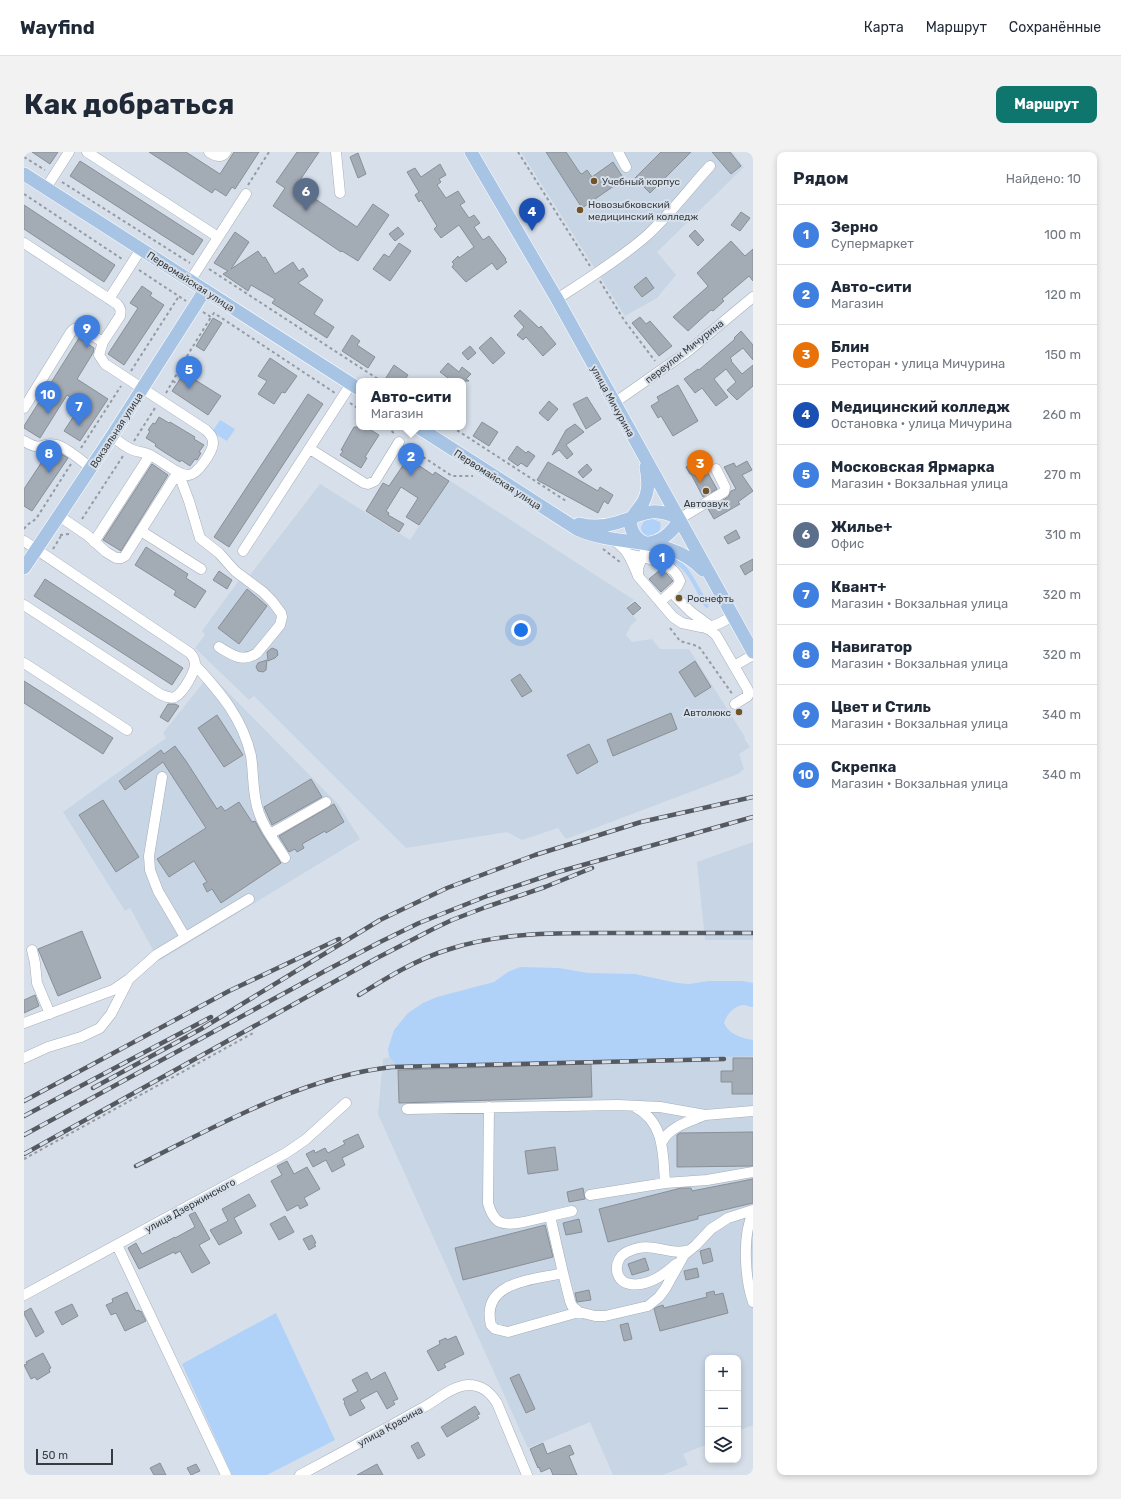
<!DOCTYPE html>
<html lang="ru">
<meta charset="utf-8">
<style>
:root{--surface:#fff;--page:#f2f2f3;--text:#1f2937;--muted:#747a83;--line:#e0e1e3;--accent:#0f766e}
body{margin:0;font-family:Rubik,sans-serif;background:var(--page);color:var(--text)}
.controls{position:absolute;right:12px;bottom:12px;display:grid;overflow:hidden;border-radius:8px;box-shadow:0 2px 6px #0003}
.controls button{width:36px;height:36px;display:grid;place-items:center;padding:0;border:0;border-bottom:1px solid var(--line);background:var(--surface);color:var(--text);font:20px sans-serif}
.scale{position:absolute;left:12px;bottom:10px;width:77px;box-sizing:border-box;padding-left:4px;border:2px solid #383c40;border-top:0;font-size:11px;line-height:14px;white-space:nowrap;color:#383c40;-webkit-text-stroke:3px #d7e0ea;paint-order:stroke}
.you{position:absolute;left:497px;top:478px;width:14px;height:14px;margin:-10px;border:3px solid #fff;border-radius:50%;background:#1a73e8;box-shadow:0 0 0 6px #1a73e833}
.badge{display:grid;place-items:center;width:26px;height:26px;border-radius:50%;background:var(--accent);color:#fff;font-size:13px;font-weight:700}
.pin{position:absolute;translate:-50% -33px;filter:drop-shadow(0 1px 2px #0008)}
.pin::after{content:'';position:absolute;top:21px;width:14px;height:12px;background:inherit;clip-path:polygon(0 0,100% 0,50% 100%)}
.popup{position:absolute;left:332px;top:226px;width:110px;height:52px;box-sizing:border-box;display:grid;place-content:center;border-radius:8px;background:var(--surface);filter:drop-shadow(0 1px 3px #0005);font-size:13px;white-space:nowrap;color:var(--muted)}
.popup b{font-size:15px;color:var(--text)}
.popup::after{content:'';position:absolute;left:50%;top:100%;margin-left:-8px;border:8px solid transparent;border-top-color:var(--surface)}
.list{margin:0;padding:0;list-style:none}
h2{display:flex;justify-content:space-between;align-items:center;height:52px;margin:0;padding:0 16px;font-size:17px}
h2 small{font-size:13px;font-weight:400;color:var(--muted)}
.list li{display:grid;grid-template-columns:26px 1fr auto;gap:12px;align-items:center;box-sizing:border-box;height:60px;padding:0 16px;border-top:1px solid var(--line)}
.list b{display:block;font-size:15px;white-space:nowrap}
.list p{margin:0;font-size:13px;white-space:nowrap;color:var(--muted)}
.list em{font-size:13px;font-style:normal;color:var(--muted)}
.icon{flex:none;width:22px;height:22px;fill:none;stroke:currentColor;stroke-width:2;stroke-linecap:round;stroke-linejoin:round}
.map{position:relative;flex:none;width:729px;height:1323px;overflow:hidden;border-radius:8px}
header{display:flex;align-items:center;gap:24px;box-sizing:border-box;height:56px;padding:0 20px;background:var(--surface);border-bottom:1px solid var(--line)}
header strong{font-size:19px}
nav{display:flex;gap:22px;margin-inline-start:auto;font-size:14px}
.intro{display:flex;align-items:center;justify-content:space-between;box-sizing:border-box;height:96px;padding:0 24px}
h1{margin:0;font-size:28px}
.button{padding:10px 18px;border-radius:8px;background:var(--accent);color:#fff;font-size:14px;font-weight:700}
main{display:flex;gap:24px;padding:0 24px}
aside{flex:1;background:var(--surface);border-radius:8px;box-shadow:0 2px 6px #0003}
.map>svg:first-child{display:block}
</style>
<header>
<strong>Wayfind</strong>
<nav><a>Карта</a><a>Маршрут</a><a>Сохранённые</a></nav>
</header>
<div class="intro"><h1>Как добраться</h1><a class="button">Маршрут</a></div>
<main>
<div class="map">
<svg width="729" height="1323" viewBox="0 0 729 1323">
<rect width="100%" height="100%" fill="#d7e0ea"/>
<path fill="#c7d5e4" d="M497,0H708L720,15L633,100L652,123L633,146L601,164Z
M425,328L610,448L602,455L613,468L607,473L602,483L608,490L628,487L636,497H665L721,585L720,586L726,595L715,602L720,617L714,622L542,687L534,676L498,688L483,680L382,696L230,544L225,548L171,496L181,483L178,479L221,420L226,423L296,332L386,388Z
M186,522L314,652L336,687L135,809L106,756L101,759L39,660L142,586L139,581Z
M729,690V788H681L673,710Z
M729,893V1273L714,1279V1206H684V1292L659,1302L664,1313L639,1323H589L566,1270L504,1296L354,962L359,907L377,902Z"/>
<path fill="#b0d1f8" d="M196,268L211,277L203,289L188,280Z
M628,367L636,370C639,379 631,384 623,384L618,380L617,375L620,369Z
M633,400C658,406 663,413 675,435C678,441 683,448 685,455L683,456L681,455C673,442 665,419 651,412C644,409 636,409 630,405L629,403Z
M496,815L535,816L564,821L611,822L653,831L665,832L685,829H718L729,831V855C726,855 722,853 719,853C710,854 702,863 700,871C704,882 718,886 729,888V904L372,913L365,904L364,897L370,878L384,861L399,851L413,845L470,830L484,820Z
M252,1161L311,1288L243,1323H208L158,1212Z"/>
<path fill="#a3abb5" stroke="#888f98" d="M8,0H34L26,12Z
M125,0H162L196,22L210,0H235L211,37L208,35L202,44L191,37L188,41Z
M273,0H295L272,34L333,75L349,52L365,63L334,109L318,99L317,100L249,54L261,36L252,30Z
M522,0H542L556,21L558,22L563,18L568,25L589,10L600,27L558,56Z
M637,0H667L626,41L611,26Z
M688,0H706L717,14L707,22Z
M334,1L342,22L334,26L326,5Z
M56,9L179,88L169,103L46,24Z
M416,12L422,23L415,27L417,30L413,33L422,46L434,39L441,50L436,53L445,66L450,63L456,71L450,75L459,88L465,84L482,107L481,108L483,110L473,118L468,111L442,130L428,115L430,112L428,110L434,104L435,106L450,95L435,73L417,86L410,77L413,74L397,48L395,50L391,43L395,40L383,20L391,16L397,25Z
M0,53L91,113L80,130L0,77Z
M717,60L726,66L716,79L707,73Z
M374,75L380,82L371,89L365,82Z
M671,78L680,88L674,94L665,84Z
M211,80L225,90L207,117L234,99L239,106L241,105L251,122L269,110L275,119L279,116L284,124L274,131L299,148L290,162L310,175L303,186L248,151L251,147L227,133L224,139L199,122L204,119L190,111Z
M707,89L721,104L729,97V129L725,124L698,147L700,149L689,159L687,158L664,179L649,165L681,137L684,134L673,121Z
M375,91L387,99L366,129L349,117L360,102L365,105Z
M622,125L630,136L618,145L610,135Z
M118,134L128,141L126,144L140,153L100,213L84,202L114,156L106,151Z
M496,158L515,176L517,174L532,192L519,204L502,185L499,188L493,183L500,175L490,164Z
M616,165L622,172L626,169L648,194L635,204L608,171Z
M189,166L198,171L180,199L172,194Z
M717,179L729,193V208L719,196L706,206L708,208L707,209L718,222L729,213V234L713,248L703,238L712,230L702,217L690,227L704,245L692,254L678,236L671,241L660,227L674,217L675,218L711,187L710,186Z
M328,183L336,189L333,193L351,205L344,216L318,199Z
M467,185L481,201L469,212L455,196Z
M55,186L70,196L69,201L53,227L84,247L56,289L40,279L57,253L43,243L16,286L0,276V274Z
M446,194L452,201L444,208L438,201Z
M246,206L273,224L261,241L258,240L250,252L234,242L243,229L234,224Z
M424,211L435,220L438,215L447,222L442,227L445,229H428L416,220Z
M370,213L384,223L380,229H360Z
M160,221L197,244L184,263L148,239Z
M654,233L674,269L649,284L637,264L634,266L627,254L635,249L633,245Z
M284,242L299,252L205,395L190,385Z
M563,245L577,267L562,277L549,252Z
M525,249L534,257L524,269L515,261Z
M135,265L145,271L146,270L171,285L170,287L180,293L175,300L177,301L173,308L171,307L166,314L157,308L156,310L140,300L131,294L132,292L122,286L126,279L124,278L129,271L131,272Z
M458,270L474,280L465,294L449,284Z
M551,272L560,280L542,293L549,302L543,307L535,298L528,303L542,278Z
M330,275H342L355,283L341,305L343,306L337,316L316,303L319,299L317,298Z
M493,294L502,301L504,299L511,304L503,315L497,311L494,314L484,307Z
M25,299L34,300L44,306L8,359L0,354V337Z
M384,306L409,323L411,320L425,329L395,373L382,365L394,346L377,335L362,359L365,361L364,363L380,372L375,380L342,359L359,331L365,334Z
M676,307L693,337L679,345L667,322H666L662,315Z
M723,309L728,318L718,323L729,339L714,350L716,352L690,367L684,357L704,345L707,339L712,337L700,315L710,311L712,315Z
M524,310L574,339L576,335L589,343L584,352L580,349L574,361L513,328Z
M128,312L144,323L97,399L79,388Z
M563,312L568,318L559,326L554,320Z
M712,378L716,386L704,392L700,385Z
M122,395L164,422L162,426L182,439L171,456L150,443L152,439L111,413Z
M729,407V418L721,423L716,414Z
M636,418L643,422L649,429L637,440L625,427Z
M195,419L208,428L203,437L189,428Z
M21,427L159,516L148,533L10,444Z
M223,437L243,454L215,492L194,476Z
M611,450L617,456L609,463L603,456Z
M248,496L253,498L254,503L251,506L244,509L243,500Z
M243,508L242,518L239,520L234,519L232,515L234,511Z
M671,509L687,535L671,545L655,520Z
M496,522L508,539L498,545L487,528Z
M0,529L89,586L79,602L0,551Z
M144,552H151L155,554L144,570L136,565Z
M647,561L653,577L589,604L583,588Z
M193,563L219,603L200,615L174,576Z
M565,592L574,610L553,622L543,603Z
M151,594L162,609L193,657L197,654L201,659L215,650L228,670L231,669L238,682L257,711L197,751L188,737L183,740L179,732L183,730L170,709L145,725L133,707L182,676L139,610L101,638L95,629L137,598L140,602Z
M287,627L298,645L248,673L240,655Z
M79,648L115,705L92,720L55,663Z
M310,652L320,670L302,681L301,679L278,692L280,696L273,700L271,697L265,700L255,684Z
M58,779L77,826L34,844L14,797Z
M11,843L15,854L0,861V848Z
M709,906H729V942H708V930H697V919H709Z
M567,912L568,945L375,951L374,918Z
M729,980V1014L653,1015V983L656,981Z
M334,982L340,995L318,1006L321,1013L308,1020L302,1008L289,1015L282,1002L290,998L291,1001L301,996L304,1001L321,992L319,989Z
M531,995L534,1018L504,1022L501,999Z
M263,1009L270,1022L283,1015L296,1037L280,1046L284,1053L276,1057L274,1053L263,1059L247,1029L258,1023L253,1014Z
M729,1027V1051L674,1064V1067L584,1090L575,1057L657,1036H667L668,1039Z
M559,1036L561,1047L545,1050L543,1040Z
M225,1042L232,1054L210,1066L218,1081L195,1093L186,1078L204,1069L198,1057Z
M171,1060L186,1087L175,1093L186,1111L168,1121L156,1099L151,1102L150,1100L115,1117L104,1096L112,1091L118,1102L151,1085V1086L171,1075L165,1063Z
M261,1064L270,1080L255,1088L246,1072Z
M555,1067L558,1080L542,1083L539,1071Z
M521,1073L529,1105L439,1128L431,1096Z
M288,1083L292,1091L290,1092L292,1094L285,1098L279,1087Z
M686,1096L689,1109L679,1112L676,1099Z
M621,1106L625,1118L608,1123L604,1112Z
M673,1116L675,1125L662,1128L660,1119Z
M565,1138L567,1148L553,1150L551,1141Z
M690,1139L691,1143L699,1141L704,1161L636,1179L630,1157L633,1155L639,1153L640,1156L683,1145L682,1141Z
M103,1140L112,1159L115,1158L116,1160L117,1159L122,1169L101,1179L92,1161L87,1163L82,1153L89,1150L88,1147Z
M48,1152L54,1164L38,1173L31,1160Z
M7,1156L20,1180L12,1185L0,1162V1160Z
M604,1171L608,1187L600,1189L596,1173Z
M432,1184L440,1202L420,1212L422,1215L414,1219L403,1199L416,1192L415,1189L422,1186L423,1188Z
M19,1201L27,1216L25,1217L26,1220L13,1228L11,1225L7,1227L0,1213L3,1212L2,1210Z
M343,1220L347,1228L361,1220L374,1247L369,1249L371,1252L363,1257L353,1239L336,1248L341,1256L326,1264L320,1251L321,1250L319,1247L334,1239L328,1228Z
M495,1222L511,1257L502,1261L486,1226Z
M451,1254L456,1262L453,1263L455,1266L423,1285L417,1275Z
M394,1290L401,1303L394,1307L387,1294Z
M519,1291L523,1302L546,1293L550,1302L545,1304L553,1323H529L526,1316L517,1320L515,1315L514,1316L506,1297Z
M136,1311L142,1323H130L126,1316Z
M172,1312L176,1319L167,1323L163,1316Z
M353,1312L359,1323H333Z"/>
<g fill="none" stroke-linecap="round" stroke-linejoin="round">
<g stroke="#a6aeb7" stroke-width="11">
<path id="minor" d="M63,0L194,85
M185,0C191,4 197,7 202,0
M312,0L316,41
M594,0L602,15
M22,36L45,0
M0,91L93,152C97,156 97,159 96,164L79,190L59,178L50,177L47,180L0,256
M166,129L222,42
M85,147L117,97
M533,147C562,128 593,109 620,86C644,65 664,38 686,14
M79,190L75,203L81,212L182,278C186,282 189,285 189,291C189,299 173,324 164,323C153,323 137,308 126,303C121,300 114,300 109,298C101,295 94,289 88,284
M590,251L663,200L729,145
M0,289C19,301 18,289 33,293C43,296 58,309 67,316
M286,297L340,331L344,332L351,329L375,290
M154,320L165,349L176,386L195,401L211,419L239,440L248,449L257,461L258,465L256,473L233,501C219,511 208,503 195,495
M35,364L63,383L82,400L92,406H97L101,404L154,320
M655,367L700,340L701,335L692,317
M117,379L177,417
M588,387C604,397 607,407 614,424
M0,389L166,501C169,504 171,507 171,512C171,520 159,541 151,545C146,547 141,544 136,542L0,453
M70,390L126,303
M624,391L614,416V424L649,465L658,471L677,475H686L696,471L709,464
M219,399L327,232
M605,402C623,407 649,409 656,429L653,435L636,450
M647,440L667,460L686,474
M679,475L686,478L692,483L724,538V544L711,552
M0,511L103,578
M171,513C196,540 219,567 227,604C230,622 228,643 235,661C240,677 253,692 261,706
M710,514L729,503
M138,625L125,704L126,718L134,739L161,785
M246,682L302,650
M8,798L11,811L13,831L26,862
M0,871L89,838L105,827L132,803L225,747
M0,906L24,895L57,885L76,876L87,862L104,829
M465,955L464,1051C470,1073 479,1074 500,1070C509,1068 517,1066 526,1064L539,1121C510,1128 456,1129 467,1173L471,1177L484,1180L555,1160L571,1164H581L624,1154L635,1145L641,1137L660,1103L672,1093L687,1077L704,1066L729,1058
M611,955C641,970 639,1003 641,1031
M383,957L594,953L636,955L681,963L729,959
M638,990C646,974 665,970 681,963
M566,1043L641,1031L683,1028L729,1020
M729,1061C718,1083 721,1127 729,1150
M526,1064L548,1059
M93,1093L202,1323
M652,1112C641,1122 623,1135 606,1132C589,1129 589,1107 603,1100C629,1087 642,1105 666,1098
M539,1121L546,1149L548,1154L555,1160
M0,1143L262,1001L281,988L322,951
M276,1323C317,1301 359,1278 400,1255C413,1248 428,1234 444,1233C458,1233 466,1240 473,1251L503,1323"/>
</g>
<g stroke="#fff" stroke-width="14">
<path id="major" d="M447,0L533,147L729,500
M0,22L335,237
M394,275L553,377C594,396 645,382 679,418
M622,315C625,331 625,344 615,356C612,360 608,364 607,369C605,379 615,391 624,391C629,391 635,388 639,386C646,381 652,375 655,367
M555,372C567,375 579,375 592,371C617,364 628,352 655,367
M0,416L88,284L181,138"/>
</g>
<path stroke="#949ba3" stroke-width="2" stroke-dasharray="3 3" stroke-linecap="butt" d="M494,0L566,114
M0,5L21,18
M38,30L166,111
M224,33L245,0
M0,42L98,107
M185,117L357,229
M115,118L162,149
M576,129L600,168L631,209
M179,160L187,165L190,161L311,241
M107,219L155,144
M149,229L153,232
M142,241L163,204L187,165
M326,251L335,257
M363,275L371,282
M428,275L542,349
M110,289L131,256
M384,295L428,324H449
M57,296L97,234
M58,367L99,304
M0,377L3,373L12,367L47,312
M36,383L45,382
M29,397L37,384
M579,397L596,410
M646,476L656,489L670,493L676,496L709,543
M0,1007L231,880"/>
<use href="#minor" stroke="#fff" stroke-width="10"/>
<use href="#major" stroke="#a7c4e5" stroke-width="13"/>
<g stroke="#565a60" stroke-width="4.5">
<path id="rail" d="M335,843C364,825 393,807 426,797C477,780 534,781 586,781C634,781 681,781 729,781
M69,936L177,877L356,768L423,736L511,703L617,670L729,645
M0,949L205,839L315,787
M0,964L187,865
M0,983L301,819L356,790L395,771L463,744L534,720L729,665
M0,1002L353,806L409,777L428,768L462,755L521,735L568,716
M112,1014C190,975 281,924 368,915L700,907"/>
</g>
<use href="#rail" stroke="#d7e0ea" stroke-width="3" stroke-dasharray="9" stroke-linecap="butt"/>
</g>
<g fill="#725328" stroke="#d7e0ea" stroke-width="1.5">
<circle cx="570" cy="29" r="4"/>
<circle cx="556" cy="58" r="4"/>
<circle cx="682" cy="339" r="4"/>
<circle cx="655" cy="446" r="4"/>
<circle cx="715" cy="560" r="4"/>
</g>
<g text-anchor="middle" stroke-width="4" stroke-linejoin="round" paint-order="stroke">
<g font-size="10" fill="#383c40" stroke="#d7e0ea" text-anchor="start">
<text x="578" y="33">Учебный корпус</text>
<text x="564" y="56">Новозыбковский<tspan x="564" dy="12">медицинский колледж</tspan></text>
<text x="682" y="355" text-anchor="middle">Автозвук</text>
<text x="663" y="450">Роснефть</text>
<text x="707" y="564" text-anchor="end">Автолюкс</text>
</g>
<g font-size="10" fill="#383c40" stroke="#d7e0ea">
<text transform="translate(167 129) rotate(33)" y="4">Первомайская улица</text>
<text transform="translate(660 199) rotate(-38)" y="4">переулок Мичурина</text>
<text transform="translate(589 249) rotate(61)" y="4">улица Мичурина</text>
<text transform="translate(92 278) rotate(-57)" y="4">Вокзальная улица</text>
<text transform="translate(474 327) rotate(33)" y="4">Первомайская улица</text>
<text transform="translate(166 1053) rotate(-29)" y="4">улица Дзержинского</text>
<text transform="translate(366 1274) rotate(-29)" y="4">улица Красина</text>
</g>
</g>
</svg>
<div class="controls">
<button>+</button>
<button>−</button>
<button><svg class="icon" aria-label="layers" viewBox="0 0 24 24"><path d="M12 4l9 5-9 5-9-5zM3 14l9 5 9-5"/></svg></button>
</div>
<div class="scale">50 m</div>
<div class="you"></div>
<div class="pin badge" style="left:638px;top:425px;background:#3f7fe0">1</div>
<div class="pin badge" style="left:387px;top:324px;background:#3f7fe0">2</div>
<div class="popup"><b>Авто-сити</b>Магазин</div>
<div class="pin badge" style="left:676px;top:331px;background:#e8710a">3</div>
<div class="pin badge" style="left:508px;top:79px;background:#1a4fb4">4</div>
<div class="pin badge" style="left:165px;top:237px;background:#3f7fe0">5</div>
<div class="pin badge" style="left:282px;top:59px;background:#5c6f8a">6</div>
<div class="pin badge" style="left:55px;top:274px;background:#3f7fe0">7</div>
<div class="pin badge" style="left:25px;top:321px;background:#3f7fe0">8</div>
<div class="pin badge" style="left:63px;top:196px;background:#3f7fe0">9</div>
<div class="pin badge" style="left:24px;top:262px;background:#3f7fe0">10</div>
</div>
<aside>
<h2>Рядом<small>Найдено: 10</small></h2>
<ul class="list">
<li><span class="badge" style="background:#3f7fe0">1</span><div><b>Зерно</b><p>Супермаркет</p></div><em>100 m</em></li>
<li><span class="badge" style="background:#3f7fe0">2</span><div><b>Авто-сити</b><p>Магазин</p></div><em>120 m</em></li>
<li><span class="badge" style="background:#e8710a">3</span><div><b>Блин</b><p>Ресторан · улица Мичурина</p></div><em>150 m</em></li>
<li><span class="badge" style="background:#1a4fb4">4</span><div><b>Медицинский колледж</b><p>Остановка · улица Мичурина</p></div><em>260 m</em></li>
<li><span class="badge" style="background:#3f7fe0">5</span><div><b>Московская Ярмарка</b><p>Магазин · Вокзальная улица</p></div><em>270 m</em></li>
<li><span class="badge" style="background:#5c6f8a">6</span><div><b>Жилье+</b><p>Офис</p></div><em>310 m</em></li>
<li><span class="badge" style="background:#3f7fe0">7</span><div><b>Квант+</b><p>Магазин · Вокзальная улица</p></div><em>320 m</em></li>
<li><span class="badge" style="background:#3f7fe0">8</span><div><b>Навигатор</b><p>Магазин · Вокзальная улица</p></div><em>320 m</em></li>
<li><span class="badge" style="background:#3f7fe0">9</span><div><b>Цвет и Стиль</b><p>Магазин · Вокзальная улица</p></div><em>340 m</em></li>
<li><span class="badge" style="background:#3f7fe0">10</span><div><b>Скрепка</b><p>Магазин · Вокзальная улица</p></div><em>340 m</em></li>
</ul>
</aside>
</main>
